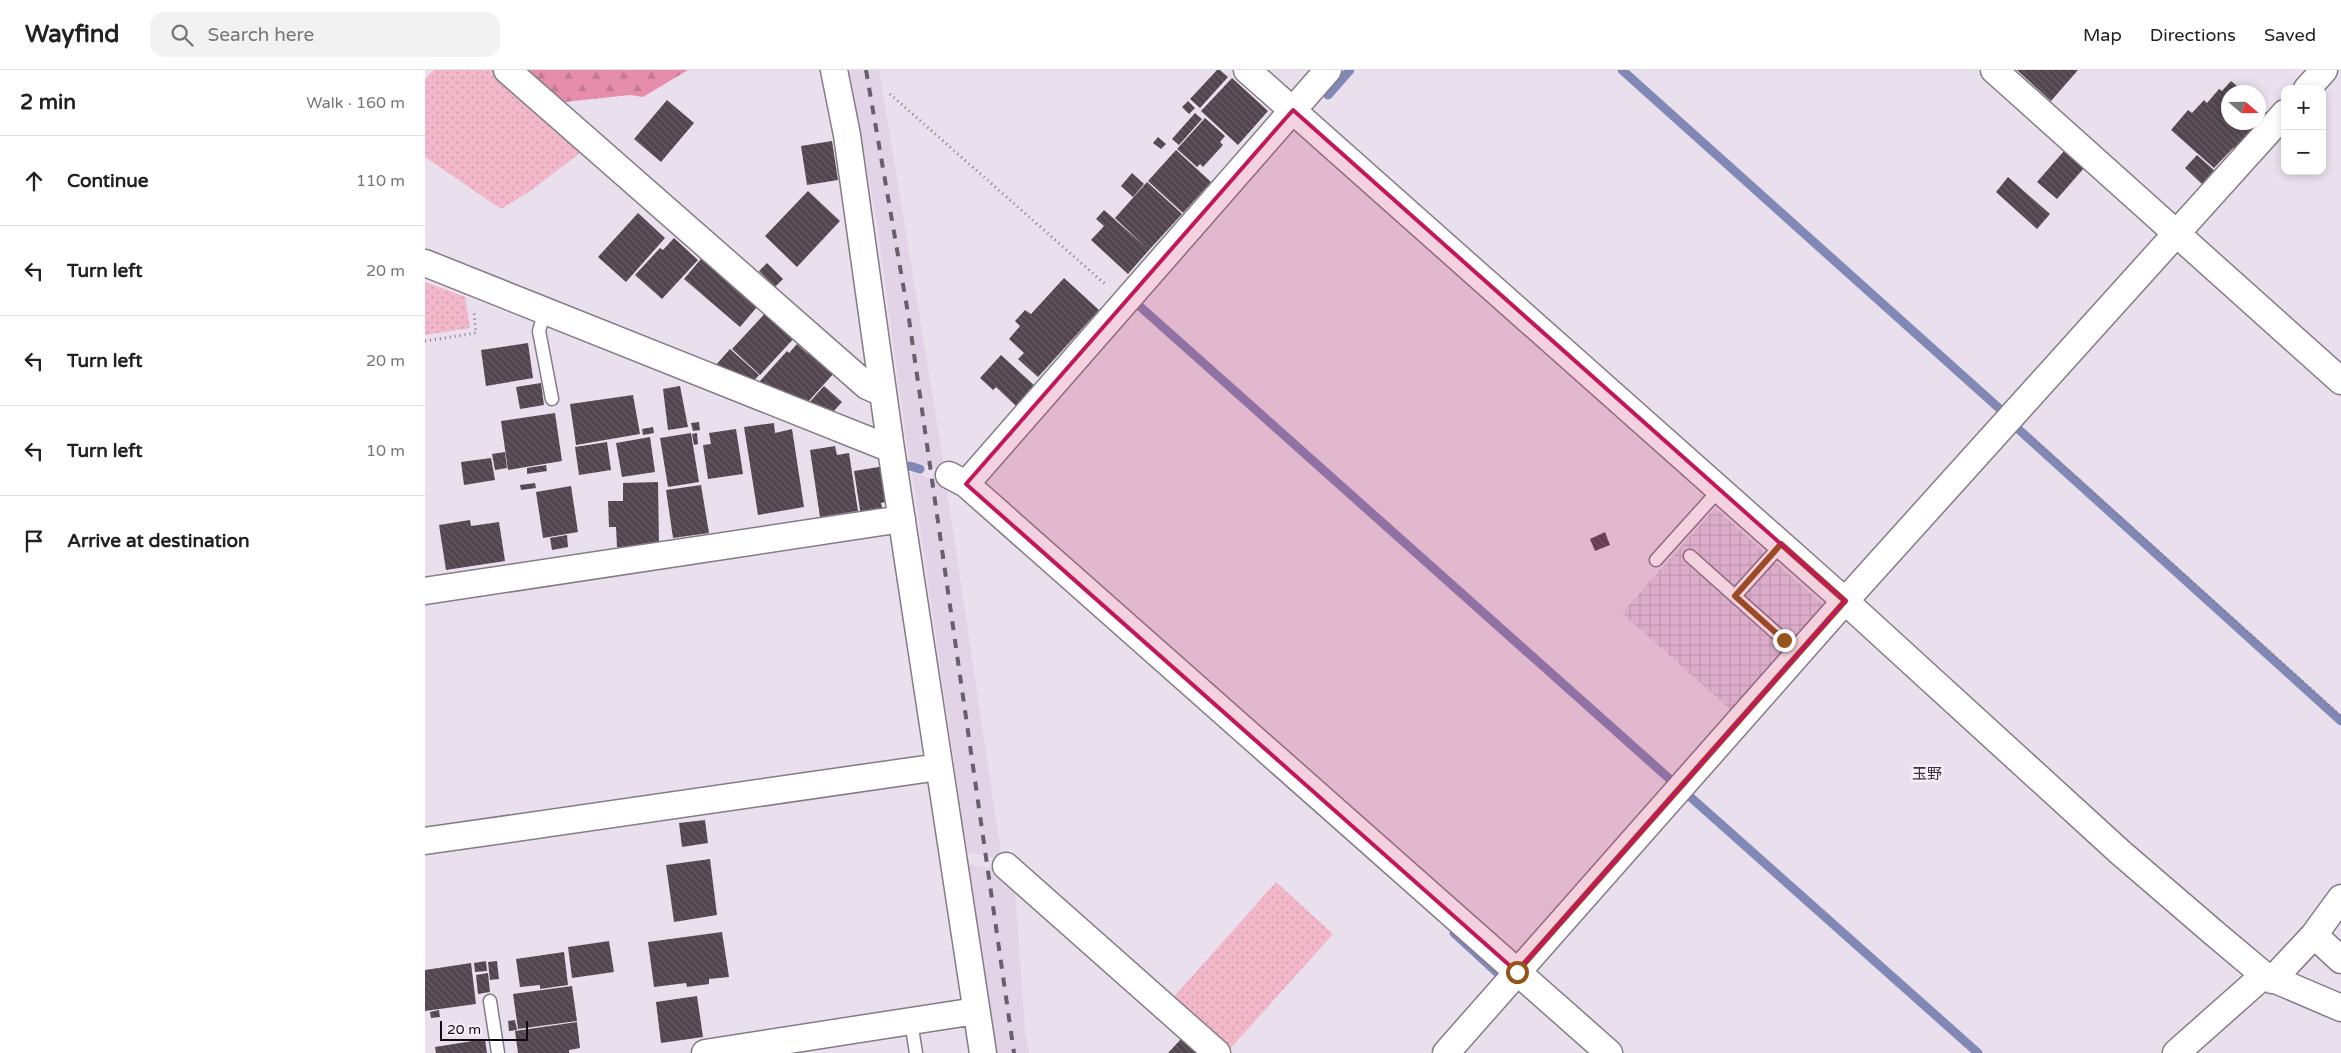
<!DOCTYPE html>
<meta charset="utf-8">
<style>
:root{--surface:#fff;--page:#f2f2f2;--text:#222;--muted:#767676;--line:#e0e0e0}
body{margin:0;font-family:"Varela Round","Noto Sans JP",sans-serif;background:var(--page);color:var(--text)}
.controls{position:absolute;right:15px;top:15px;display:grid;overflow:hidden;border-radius:10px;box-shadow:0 2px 8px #0003}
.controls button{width:45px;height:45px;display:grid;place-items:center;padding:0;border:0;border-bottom:1px solid var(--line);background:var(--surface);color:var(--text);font:25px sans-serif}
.compass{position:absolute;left:1796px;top:15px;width:45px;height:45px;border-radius:50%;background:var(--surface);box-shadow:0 2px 8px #0003;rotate:110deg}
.scale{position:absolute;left:15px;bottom:12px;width:88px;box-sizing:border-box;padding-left:5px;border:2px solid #0f0b10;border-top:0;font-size:14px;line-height:18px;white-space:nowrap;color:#0f0b10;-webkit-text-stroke:4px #f8edfb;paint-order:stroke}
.stop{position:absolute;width:15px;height:15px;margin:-11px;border:4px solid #93551a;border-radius:50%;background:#fff}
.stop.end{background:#93551a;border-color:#fff;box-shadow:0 1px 5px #0008}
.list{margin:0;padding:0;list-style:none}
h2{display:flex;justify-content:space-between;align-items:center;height:65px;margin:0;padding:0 20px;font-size:21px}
h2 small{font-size:16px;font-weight:400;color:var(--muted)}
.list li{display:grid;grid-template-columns:32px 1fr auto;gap:15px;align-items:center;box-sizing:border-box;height:90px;padding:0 20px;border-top:1px solid var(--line)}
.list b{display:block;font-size:19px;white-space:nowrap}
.list em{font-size:16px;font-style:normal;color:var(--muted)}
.icon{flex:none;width:28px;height:28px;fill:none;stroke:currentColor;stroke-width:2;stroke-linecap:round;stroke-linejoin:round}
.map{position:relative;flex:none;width:1916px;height:983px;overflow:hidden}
header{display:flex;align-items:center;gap:30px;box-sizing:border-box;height:70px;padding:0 25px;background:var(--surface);border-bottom:1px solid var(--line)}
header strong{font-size:24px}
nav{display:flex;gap:28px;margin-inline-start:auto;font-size:18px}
.search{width:350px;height:45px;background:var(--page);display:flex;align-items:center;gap:12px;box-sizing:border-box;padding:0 18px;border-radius:15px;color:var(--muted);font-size:19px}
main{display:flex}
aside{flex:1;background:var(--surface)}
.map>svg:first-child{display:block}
</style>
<header>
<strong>Wayfind</strong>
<div class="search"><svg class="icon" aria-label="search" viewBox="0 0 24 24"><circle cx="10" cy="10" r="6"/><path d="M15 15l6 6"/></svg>Search here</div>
<nav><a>Map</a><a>Directions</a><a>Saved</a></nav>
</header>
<main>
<aside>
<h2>2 min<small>Walk · 160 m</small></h2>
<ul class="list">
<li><svg class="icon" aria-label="ahead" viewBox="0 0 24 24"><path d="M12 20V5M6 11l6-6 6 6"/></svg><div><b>Continue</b></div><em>110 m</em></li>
<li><svg class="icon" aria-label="left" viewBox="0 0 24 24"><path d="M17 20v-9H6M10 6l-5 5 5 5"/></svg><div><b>Turn left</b></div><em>20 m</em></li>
<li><svg class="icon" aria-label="left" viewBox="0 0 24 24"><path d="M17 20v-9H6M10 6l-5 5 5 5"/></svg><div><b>Turn left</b></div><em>20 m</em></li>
<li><svg class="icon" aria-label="left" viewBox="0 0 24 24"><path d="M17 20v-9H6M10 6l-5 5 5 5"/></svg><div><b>Turn left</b></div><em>10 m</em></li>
<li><svg class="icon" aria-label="arrive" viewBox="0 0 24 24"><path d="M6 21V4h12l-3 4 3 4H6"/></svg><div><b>Arrive at destination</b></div></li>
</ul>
</aside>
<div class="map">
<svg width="1916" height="983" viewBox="0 0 1916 983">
<defs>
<pattern id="industrial-grid" width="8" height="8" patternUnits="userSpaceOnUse" patternTransform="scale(1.25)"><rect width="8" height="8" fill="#e2d3e7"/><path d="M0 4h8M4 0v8" fill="none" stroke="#c1b4c5"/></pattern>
<pattern id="grass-dots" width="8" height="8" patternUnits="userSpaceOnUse" patternTransform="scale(1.25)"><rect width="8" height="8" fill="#f2b7c9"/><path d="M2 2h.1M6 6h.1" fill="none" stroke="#ce9cac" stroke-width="1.8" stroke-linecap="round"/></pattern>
<pattern id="forest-firs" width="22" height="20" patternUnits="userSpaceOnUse" patternTransform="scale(1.25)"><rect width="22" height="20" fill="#e68dab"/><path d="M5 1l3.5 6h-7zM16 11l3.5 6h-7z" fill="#c47892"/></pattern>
<pattern id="building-back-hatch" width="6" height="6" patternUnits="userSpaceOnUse" patternTransform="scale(1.25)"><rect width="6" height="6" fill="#52454e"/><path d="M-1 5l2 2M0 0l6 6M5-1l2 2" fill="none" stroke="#665c63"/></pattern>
</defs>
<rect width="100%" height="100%" fill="#eae0ed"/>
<path fill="#e2d3e7" d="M424,0H454L518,389L511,399L484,390L451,147Z
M487,402L521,414L577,790L542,782Z
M546,794L578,802L590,819L600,961L604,983H569L539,799Z"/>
<path fill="url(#industrial-grid)" d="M1290,438L1402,538L1309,643L1197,543Z"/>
<path fill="url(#grass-dots)" d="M9,0H68L159,80L105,121L76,139L0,87V9Z
M0,212L40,227L45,258L0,265Z
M851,812L908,864L805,979L747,929Z"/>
<path fill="url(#forest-firs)" d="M91,0H263L218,27L205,25L130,33Z"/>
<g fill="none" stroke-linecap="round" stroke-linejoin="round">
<path stroke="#8288b6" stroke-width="9" d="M1197,0L1576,340
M903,25L925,0
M711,233L1248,712
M1591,357L1916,651
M485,396L495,399
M1262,724L1553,983
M1029,863L1077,907"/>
</g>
<path fill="url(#building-back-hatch)" d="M792,0H795L803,7L775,38L765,29Z
M1592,0H1653L1626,31Z
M807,8L843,41L813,75L776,41Z
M1806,11L1819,22H1804V52H1834V36L1843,44L1811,80L1808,78L1789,98L1746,60L1763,40L1767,43L1779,30L1782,33L1794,19L1797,21Z
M242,30L269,53L236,92L209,69Z
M763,31L770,38L764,44L757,37Z
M770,43L777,49L754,75L747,69Z
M780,48L800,66L795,72L798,75L778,97L775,94L772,97L752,79Z
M733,67L741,74L736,79L728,73Z
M407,71L413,110L382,115L376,76Z
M751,80L786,112L758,143L723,111Z
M1639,81L1659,98L1632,129L1612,112Z
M1772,85L1789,100L1777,114L1760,98Z
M707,103L719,114L708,127L696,116Z
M1583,107L1625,144L1612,159L1571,122Z
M722,112L757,144L724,180L690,148Z
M383,121L415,151L372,197L340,166Z
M679,140L724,180L703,204L666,170L679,156L671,149Z
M213,143L240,168L201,212L173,187Z
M249,168L273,190L237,229L210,205L235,178L238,180Z
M281,183L337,231L315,257L259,209Z
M342,193L358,209L350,217L334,201Z
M639,208L674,240L613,307L593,289L599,283L584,269L595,256L590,251L600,240L606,244Z
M344,239L372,265L335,305L307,279Z
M103,273L108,308L61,316L56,280Z
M372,274L382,283L386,279L410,302L382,333L334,312L362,281L364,283Z
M305,279L334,305L326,314L316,304L314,306L290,296Z
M576,285L609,315L591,336L571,317L568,320L555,308Z
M116,313L119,335L95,339L91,317Z
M255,316L263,357L243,360L238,319Z
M399,316L417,332L408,342L383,334Z
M208,325L215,364L151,375L145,334Z
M130,343L137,391L83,400L76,351Z
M274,352L275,360L268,361L266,353Z
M349,353L350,363L367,359L379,437L333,445L319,357Z
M228,357L229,363L218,365L217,359Z
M311,359L318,404L283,409L278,375L286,374L284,363Z
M266,363L274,412L243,417L235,368Z
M272,363L273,374L269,375L267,364Z
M225,367L230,402L197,407L191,373Z
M182,372L186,400L154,405L150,377Z
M410,376L412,385L424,383L433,441L395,447L385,380Z
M80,382L82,398L70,400L67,384Z
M66,388L70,410L39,415L36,392Z
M121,395L122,401L102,404V398Z
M460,396L465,431L456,433L458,442L436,446L429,401Z
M233,412L234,476L192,477L191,457H184L183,431H198V413Z
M110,413L111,418L96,420L95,415Z
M276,415L284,463L248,468L241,420Z
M146,416L153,462L118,468L111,422Z
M45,450L46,456L74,452L80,491L21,500L14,455Z
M1180,462L1185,475L1170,481L1165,469Z
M142,465L143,477L127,480L125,468Z
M280,750L283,773L257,777L254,753Z
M285,789L292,845L249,852L241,795Z
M297,862L304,907L284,909V914L262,917L261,913L229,917L223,872Z
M184,871L189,902L147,908L143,877Z
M139,882L143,915L115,919V915L95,917L91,889Z
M61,891L62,901L50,902L49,893Z
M72,891L74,909L65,910L63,892Z
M46,893L51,934L0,941V900Z
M63,903L65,922L53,924L51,905Z
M147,916L152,951L93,959L88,924Z
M272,926L278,967L236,973L231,932Z
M14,940L15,947L6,948L5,942Z
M90,950L92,960L84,961L83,951Z
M152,952L155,978L144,980V983H93L90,961Z
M757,968L774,983H743Z
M60,969L62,983H11L10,977Z"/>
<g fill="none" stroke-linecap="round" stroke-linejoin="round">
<g stroke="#847b87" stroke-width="15">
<path id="service" d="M120,240L114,261L127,329
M1265,486L1359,570
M1231,490L1294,420
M1310,526L1356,475
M65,931L73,983
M486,952L491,983"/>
</g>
<g stroke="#847b87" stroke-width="29">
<path id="minor" d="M82,0L442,316L458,323
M409,0L422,65L466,379L558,983
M822,0L1420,531L1696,783L1789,863L1839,905L1916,938
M1569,0L1916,311
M1882,19L1899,0
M0,193L466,379
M524,405L541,414L1184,983
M541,414L903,0
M0,521L477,449
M0,771L514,697
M581,796L792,983
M1889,865L1916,890
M1847,910L1889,865L1916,828
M280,983L551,941
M1021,983L1420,531L1860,43
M1751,983L1839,905"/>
</g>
<path stroke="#807982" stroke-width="3" stroke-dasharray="1 4" stroke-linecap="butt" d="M465,24L680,214
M0,271L51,263L49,243
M1606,367L1916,646"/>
<use href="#service" stroke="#fff" stroke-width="12"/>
<use href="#minor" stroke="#fff" stroke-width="26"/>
<path stroke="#666068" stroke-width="4" stroke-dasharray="9 9" stroke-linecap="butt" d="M441,0L484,249L589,983"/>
</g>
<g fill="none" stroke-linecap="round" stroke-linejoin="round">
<path stroke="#93551a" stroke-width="6" d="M1092,902L1420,531L1356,474L1310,526L1359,570"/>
</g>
<path fill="#c2185b" fill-opacity="0.2" stroke="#c2185b" stroke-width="4" stroke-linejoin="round" d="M868,40L1420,531L1092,902L541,414Z"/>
<g text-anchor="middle" stroke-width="5" stroke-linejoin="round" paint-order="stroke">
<g font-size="15" fill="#372f3a" stroke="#f8edfb">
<text x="1502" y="709">玉野</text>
</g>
</g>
</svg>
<div class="controls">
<button>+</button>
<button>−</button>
</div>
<svg class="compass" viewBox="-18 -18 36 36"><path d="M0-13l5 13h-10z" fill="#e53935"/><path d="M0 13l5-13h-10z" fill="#767676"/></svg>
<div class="scale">20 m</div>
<div class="stop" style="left:1092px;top:902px"></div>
<div class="stop end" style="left:1359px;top:570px"></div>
</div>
</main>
